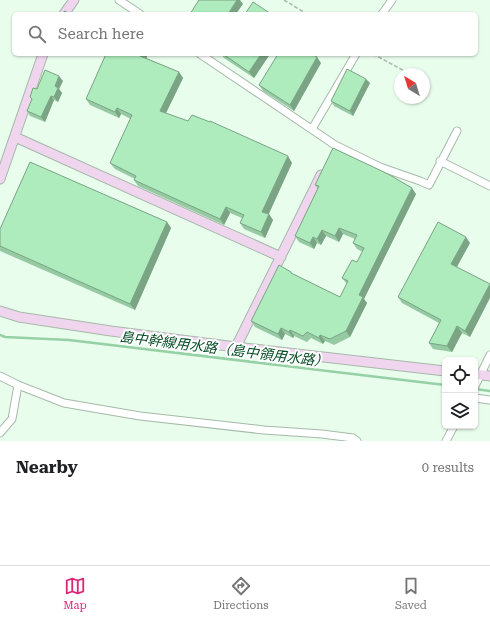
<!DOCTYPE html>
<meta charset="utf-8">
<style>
:root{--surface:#fff;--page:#f6f6f6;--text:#202124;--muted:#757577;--line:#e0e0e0;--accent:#db2777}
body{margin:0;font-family:"Roboto Serif","Noto Sans JP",serif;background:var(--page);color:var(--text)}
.controls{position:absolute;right:12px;bottom:12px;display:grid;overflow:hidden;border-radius:6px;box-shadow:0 1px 3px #0004}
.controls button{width:36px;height:36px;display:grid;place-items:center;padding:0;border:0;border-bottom:1px solid var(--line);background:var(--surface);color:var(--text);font:20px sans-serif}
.compass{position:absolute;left:394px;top:68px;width:36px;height:36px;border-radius:50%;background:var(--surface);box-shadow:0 1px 3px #0004;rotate:322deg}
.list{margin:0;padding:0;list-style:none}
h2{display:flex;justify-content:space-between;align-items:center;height:52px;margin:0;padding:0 16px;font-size:17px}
h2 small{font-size:13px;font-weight:400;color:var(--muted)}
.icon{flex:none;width:22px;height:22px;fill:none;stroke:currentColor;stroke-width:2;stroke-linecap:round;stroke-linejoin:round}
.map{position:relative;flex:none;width:490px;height:441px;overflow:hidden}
.search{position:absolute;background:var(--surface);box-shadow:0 1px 3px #0004;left:12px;right:12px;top:12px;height:44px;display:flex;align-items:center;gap:10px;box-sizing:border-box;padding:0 14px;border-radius:6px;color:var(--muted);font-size:15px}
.sheet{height:124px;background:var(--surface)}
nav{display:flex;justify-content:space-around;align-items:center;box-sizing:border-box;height:56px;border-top:1px solid var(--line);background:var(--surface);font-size:11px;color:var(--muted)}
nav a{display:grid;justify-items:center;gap:2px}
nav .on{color:var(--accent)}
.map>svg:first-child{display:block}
</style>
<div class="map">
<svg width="490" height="441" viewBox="0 0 490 441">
<rect width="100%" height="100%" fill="#e9fded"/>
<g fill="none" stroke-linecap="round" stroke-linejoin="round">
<path stroke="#95d1a4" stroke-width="2.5" d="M0,335L5,337L69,340L445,385
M475,389L490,391"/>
<g stroke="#a6b9aa" stroke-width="9">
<path id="street" d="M119,0L140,14
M382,14L392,0
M200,54L335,145L380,167L420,181L429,185L457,131
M312,129L356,54
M440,161L490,186
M0,376L18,385L64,403L140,416L264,430L322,434L353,438L357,441
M475,386L490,355
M475,398L490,400
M0,433L12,419L18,385
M446,441L454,426"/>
</g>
<g stroke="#a6b9aa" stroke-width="11">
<path id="secondary" d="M64,14L74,0
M15,137L281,257
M0,179L43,54
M0,311L19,317L111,331L236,347L445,371
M236,347L321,175
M475,374L490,376"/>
</g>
<path stroke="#a8b8ab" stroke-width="1.5" stroke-dasharray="4 2" stroke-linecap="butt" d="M284,0L307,14
M373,54L410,74"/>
<use href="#street" stroke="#fff" stroke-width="7"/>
<use href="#secondary" stroke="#f0d5ee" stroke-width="9"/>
</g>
<path fill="#96caa3" d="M148,54L146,58L179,72L183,78L166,113L292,163L268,214L273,220L265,238L244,229L240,223L242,218L230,213L224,225L138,186L134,180L135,179L115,169L110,163L131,119L121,114L119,118L90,105L86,99Z
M221,54H270L254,78L224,58Z
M321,63L294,111L263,91L259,85Z
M63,81L59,89L62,93L58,102L54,100L45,122L30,116L27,111L32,100L30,97Z
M370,83L353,116L334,106L331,101Z
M315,185L416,194L364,299L367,303L350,337L334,345L325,341L323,344L311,338L307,342L294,336L293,338L285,334L282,340L255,327L251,321L293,274L340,297L347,284L342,278L357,262L363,252L357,249L353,243L355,239L343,234L339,242L326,236L321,245L317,243L314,249L299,242L295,236L318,189Z
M167,222L171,228L135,310L0,251V229Z
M470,243L457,267L470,337L462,333L452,352L433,349L429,343L439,323L402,303L398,297Z"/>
<path fill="#7aa484" d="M237,0H240L243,4L236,14H228Z
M141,54H148L145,62L140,56Z
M261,54H270L254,78L249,72Z
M317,57L321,63L294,111L290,105Z
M179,72L183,78L164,117L160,111Z
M59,76L63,81L59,89L62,93L58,102L54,97L55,86Z
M366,79L370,83L353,116L350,111Z
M51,96L54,100L45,122L41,117Z
M117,108L121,114L119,118L115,112Z
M288,156L292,163L267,218L262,212Z
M412,188L416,194L364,299L367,303L350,337L346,331L359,295Z
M226,207L230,213L224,225L220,219Z
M269,214L273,220L265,238L261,232Z
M167,222L171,228L135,310L130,304Z
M339,228L343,234L339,242L335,236Z
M322,230L326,236L321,245L317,239Z
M313,237L317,243L314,249L310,243Z
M466,237L470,243L455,270L451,264Z
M490,284V298L470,337L465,331Z
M457,326L462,333L452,352L447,346Z
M281,328L285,334L282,340L278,334Z
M290,330L294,336L293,338L289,332Z
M320,335L325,341L323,344L319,338Z"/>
<path fill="#aeebbd" stroke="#7aa484" d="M199,0H237L228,14H190Z
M253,2L271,14H245Z
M65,11L70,14H61Z
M106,54H141L140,56L179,72L160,111L188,121L192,115L210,122V121L288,156L262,212L269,214L261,232L240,223L244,215L226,207L220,219L134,180L136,176L110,163L132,115L117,108L115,112L86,99Z
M223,54H261L249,72Z
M278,54H312L317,57L290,105L259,85Z
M347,69L366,79L350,111L331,101Z
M45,70L59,76L55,86L58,88L54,97L51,96L41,117L27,111L32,99L30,97L33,88L37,89Z
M333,148L388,174L412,188L359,295L363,297L346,331L330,339L320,335L319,338L307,332L303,336L290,330L289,332L281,328L278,334L251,321L279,265L291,272V273L340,297L348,281L342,278L352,260L357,262L364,248L353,243L357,235L339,228L335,236L322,230L317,239L313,237L310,243L295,236L319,186L315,185Z
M30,162L167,222L130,304L0,246V229Z
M438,222L466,237L451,264L490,284L465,331L457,326L447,346L429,343L441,320L398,297Z"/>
<g text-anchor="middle" stroke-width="4" stroke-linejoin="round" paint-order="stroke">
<g font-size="14" font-style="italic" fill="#064e26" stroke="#fff">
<text transform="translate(224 349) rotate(7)" y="5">島中幹線用水路（島中領用水路）</text>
</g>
</g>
</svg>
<div class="controls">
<button><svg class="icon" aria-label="locate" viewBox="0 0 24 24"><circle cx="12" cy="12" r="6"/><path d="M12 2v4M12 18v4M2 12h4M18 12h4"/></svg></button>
<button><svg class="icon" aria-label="layers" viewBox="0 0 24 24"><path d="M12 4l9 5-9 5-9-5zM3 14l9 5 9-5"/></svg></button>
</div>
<svg class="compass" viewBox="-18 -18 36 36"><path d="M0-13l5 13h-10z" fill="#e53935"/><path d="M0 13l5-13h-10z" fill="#757577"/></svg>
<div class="search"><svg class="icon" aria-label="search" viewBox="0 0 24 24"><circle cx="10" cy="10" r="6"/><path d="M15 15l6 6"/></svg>Search here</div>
</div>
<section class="sheet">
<h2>Nearby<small>0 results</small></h2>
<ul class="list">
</ul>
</section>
<nav>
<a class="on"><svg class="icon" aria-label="map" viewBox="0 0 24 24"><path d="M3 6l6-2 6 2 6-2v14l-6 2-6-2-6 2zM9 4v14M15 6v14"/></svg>Map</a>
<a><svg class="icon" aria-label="directions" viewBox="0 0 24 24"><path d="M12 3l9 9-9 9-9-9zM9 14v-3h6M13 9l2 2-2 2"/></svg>Directions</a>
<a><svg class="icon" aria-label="saved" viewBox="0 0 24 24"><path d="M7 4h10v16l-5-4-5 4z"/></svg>Saved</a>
</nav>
